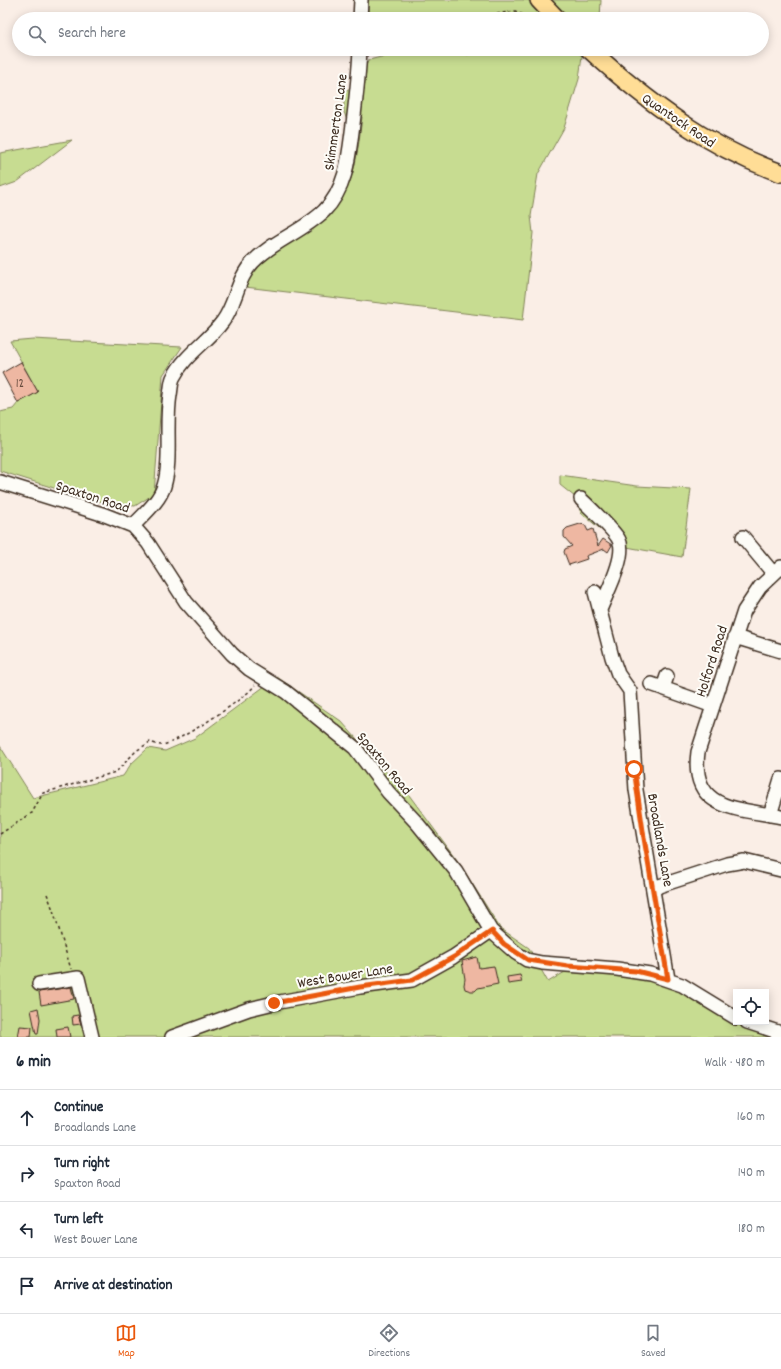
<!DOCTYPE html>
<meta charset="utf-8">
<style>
:root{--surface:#fff;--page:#f2f2f3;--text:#1f2937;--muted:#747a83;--line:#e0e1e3;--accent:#ea580c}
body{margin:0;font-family:Dekko,sans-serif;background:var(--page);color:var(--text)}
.controls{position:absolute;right:12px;bottom:12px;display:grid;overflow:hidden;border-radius:0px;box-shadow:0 2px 10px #0003}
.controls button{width:36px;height:36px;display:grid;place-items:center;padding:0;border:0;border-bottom:1px solid var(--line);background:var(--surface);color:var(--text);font:20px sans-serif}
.stop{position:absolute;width:12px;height:12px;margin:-9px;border:3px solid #ea580c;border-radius:50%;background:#fff}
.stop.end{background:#ea580c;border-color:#fff;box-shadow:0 1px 4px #0008}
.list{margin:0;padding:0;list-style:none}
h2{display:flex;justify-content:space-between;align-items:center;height:52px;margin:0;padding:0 16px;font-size:17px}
h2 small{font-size:13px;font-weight:400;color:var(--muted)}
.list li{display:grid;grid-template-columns:26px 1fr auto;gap:12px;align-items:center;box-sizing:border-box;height:56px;padding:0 16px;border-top:1px solid var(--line)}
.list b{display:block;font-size:15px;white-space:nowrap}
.list p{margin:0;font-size:13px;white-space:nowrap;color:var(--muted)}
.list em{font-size:13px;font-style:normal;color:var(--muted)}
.icon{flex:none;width:22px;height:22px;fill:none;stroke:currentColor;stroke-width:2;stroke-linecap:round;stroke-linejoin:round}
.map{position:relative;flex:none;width:781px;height:1037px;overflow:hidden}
.search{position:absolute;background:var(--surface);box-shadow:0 2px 10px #0003;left:12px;right:12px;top:12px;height:44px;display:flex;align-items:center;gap:10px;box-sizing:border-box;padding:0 14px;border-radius:22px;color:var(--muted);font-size:15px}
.sheet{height:276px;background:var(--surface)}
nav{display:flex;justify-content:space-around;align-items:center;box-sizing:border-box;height:56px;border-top:1px solid var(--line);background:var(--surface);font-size:11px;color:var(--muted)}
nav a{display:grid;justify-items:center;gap:2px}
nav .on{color:var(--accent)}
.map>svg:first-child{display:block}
</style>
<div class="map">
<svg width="781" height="1037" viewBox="0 0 781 1037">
<rect width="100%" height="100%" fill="#faeee6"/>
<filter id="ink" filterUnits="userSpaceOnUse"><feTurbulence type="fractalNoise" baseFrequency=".025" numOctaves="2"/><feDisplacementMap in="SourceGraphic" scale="8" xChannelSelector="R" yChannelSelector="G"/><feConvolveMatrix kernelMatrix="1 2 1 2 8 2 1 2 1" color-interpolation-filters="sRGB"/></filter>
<g filter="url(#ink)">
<path fill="#c7dc91" stroke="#818358" d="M368,0H528L538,11L549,19H517L515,14L489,19H368Z
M550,0H601L600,19H571Z
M395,49H416L417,51L438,53L439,49H465L467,55L492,49H574L582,56L579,79L564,128L538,174L531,216L533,233L523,320L245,287L248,278L256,266C281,247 335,217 347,189C357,166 359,141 362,117L348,123L344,112V92L353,86L369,60L393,54Z
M72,140L17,182L0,188V153Z
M33,339L182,347L163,375L154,494L135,506L117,504L92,500L0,471V412L13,409L18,403L38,392L10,341Z
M560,475L637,486L691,489L682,557L621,546L581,513L575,497L560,485Z
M277,677L341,721L395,782L406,791L460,864L500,928L529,948L548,982L565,972L636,976L691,994L781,1037H0V746L33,798L123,776L131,764L148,748L165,751L195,738Z"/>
<path fill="#eeb7a2" stroke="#3b2a1e" d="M21,362L38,392L18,403L2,373Z
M580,524L585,525L588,531L593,529L598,546L603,539L612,545L608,552L604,549L586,556L587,559L569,565L564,552L565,549L572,546L564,537V531L567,528Z
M477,957L479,968L494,966L498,984L478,988L475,991H471L465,989L464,985L465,979L462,961Z
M520,975L522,982L508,984L507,977Z
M71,987L74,999L41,1005L39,992Z
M38,1008L40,1019L38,1034H36L31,1010Z
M78,1015L81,1024L73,1025L72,1016Z
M20,1026L32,1027L31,1037H18Z
M68,1027L70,1037H57L56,1029Z"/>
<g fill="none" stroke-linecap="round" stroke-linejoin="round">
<g stroke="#3b2a1e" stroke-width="16">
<path id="minor" d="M360,19L361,0
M0,482L105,515L133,526L148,543L186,602L232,654L249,669L286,692L355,748L388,792L417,823L456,871L491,931L516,953L527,960L542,963L617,969L650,974L682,985L736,1018
M581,499C589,507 615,531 619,540C627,556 606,594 600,610
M133,526C144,514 159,502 164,486C172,460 165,424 170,395C171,390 171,383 173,378C185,354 208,342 223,321C236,304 237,278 253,262C273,241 302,232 324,211C347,188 349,155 353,124C356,99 359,74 360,49
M743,537L773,573
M781,567L760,587L744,611L698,752C690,811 738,808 781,817
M595,592L612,657L618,674L630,691L636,790L668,979
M735,637L781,651
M651,684L713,706
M663,688L667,676
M770,815L781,779
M653,890L659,886L727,864L744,861L781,870
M39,984L78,978L92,1037
M747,1022L781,1033
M172,1037L249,1009L274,1003L360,987L412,980L453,957L491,931"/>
</g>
<g stroke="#3b2a1e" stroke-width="20">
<path id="major" d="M539,0L557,19
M589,49C646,101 707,147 781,173"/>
</g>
<path stroke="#3b2a1e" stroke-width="1.5" stroke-dasharray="3 3" stroke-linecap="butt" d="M479,17L515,11L528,17H538
M0,834L32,813L43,793L116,772L136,751L150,742C153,743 158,745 162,745C176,744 248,697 255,685
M47,894C57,919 63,944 71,969"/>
<use href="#minor" stroke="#fdfcf7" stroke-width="13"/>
<use href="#major" stroke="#ffdd96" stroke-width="17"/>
</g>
</g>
<g fill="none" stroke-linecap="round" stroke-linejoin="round" filter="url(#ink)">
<path stroke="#ea580c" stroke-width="5" d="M274,1003L360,987L412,980L454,957L492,931L504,944L528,960L568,966L636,971L668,979L644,838L634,769"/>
</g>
<g text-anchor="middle" stroke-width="4" stroke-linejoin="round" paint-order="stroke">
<g font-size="13" fill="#684d3f">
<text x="20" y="387">12</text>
</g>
<g font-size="15" fill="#3b2a1e" stroke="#fdfcf7">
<text transform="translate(679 120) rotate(34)" y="5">Quantock Road</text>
<text transform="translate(335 122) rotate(-82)" y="5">Skimmerton Lane</text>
<text transform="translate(93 496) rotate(18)" y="5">Spaxton Road</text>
<text transform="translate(711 661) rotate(-72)" y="5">Holford Road</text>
<text transform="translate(385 763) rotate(50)" y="5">Spaxton Road</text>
<text transform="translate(661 840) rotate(80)" y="5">Broadlands Lane</text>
<text transform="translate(345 975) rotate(-9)" y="5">West Bower Lane</text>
</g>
</g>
</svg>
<div class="controls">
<button><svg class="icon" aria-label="locate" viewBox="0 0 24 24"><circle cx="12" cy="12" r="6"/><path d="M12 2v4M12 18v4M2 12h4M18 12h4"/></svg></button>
</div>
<div class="stop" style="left:634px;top:769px"></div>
<div class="stop end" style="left:274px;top:1003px"></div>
<div class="search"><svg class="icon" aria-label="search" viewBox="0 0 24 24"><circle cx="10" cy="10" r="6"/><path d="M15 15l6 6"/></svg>Search here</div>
</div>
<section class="sheet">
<h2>6 min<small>Walk · 480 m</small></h2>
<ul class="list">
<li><svg class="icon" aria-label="ahead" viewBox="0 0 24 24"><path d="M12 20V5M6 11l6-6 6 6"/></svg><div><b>Continue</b><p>Broadlands Lane</p></div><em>160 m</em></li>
<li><svg class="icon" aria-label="right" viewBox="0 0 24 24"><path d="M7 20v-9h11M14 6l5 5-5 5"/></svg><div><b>Turn right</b><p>Spaxton Road</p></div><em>140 m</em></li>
<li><svg class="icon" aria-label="left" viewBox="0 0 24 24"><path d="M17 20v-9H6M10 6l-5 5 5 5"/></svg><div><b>Turn left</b><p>West Bower Lane</p></div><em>180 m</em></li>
<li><svg class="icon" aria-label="arrive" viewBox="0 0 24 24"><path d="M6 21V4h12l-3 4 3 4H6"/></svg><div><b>Arrive at destination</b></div></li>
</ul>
</section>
<nav>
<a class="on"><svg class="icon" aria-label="map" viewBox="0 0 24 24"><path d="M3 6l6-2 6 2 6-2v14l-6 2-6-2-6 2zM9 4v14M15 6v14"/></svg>Map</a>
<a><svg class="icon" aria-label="directions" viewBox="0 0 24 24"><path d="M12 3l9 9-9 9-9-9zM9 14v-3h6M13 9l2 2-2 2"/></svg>Directions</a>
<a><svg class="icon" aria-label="saved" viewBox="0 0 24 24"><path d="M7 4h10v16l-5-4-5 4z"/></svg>Saved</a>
</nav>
